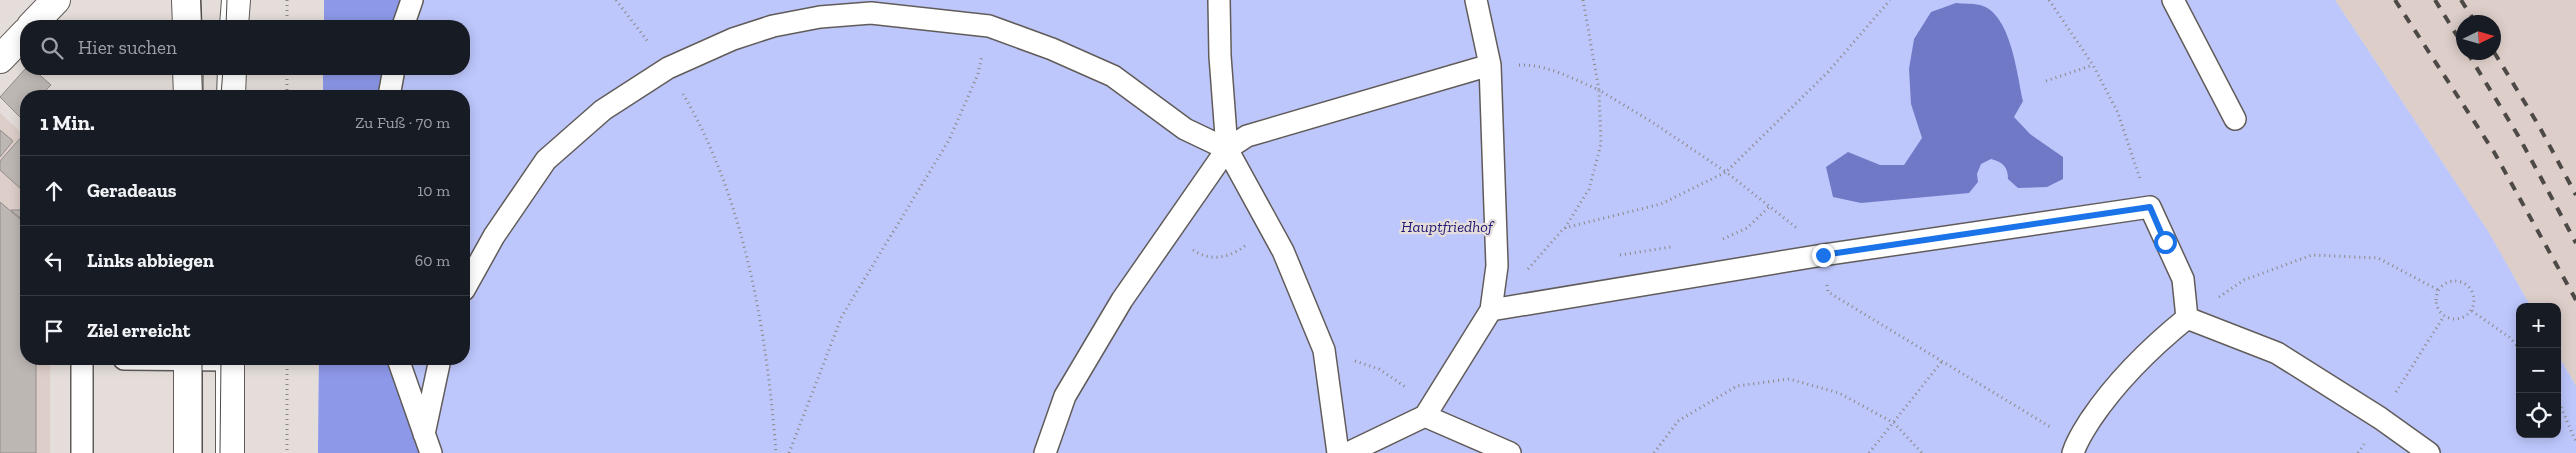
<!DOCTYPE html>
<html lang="de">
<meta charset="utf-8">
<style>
:root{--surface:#171b24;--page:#242831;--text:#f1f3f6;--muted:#9ea1a6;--line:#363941}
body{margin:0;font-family:"Zilla Slab",serif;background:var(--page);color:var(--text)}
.controls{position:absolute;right:15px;bottom:15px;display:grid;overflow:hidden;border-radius:10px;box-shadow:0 2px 12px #0003}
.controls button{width:45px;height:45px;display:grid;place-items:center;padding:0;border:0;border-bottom:1px solid var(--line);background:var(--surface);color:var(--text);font:25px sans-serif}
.compass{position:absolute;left:2456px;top:15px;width:45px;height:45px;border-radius:50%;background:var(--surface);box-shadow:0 2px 12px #0003;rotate:85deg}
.stop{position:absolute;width:15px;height:15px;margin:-11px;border:4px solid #1a73e8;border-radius:50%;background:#fff}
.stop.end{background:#1a73e8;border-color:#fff;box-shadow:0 1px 5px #0008}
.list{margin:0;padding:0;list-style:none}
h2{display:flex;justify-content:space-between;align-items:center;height:65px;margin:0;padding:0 20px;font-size:21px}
h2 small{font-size:16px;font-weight:400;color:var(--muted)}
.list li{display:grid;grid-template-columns:32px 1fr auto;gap:15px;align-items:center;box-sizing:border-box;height:70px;padding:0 20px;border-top:1px solid var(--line)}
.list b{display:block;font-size:19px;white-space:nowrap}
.list em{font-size:16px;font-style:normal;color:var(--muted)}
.icon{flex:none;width:28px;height:28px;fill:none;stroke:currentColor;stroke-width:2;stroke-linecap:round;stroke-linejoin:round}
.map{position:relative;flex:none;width:2576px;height:453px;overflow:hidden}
.search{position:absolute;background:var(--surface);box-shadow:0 2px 12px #0003;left:20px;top:20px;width:450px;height:55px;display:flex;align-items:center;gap:12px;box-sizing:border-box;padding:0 18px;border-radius:20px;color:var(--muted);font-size:19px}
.panel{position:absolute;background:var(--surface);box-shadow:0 2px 12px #0003;left:20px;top:90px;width:450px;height:275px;border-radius:20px}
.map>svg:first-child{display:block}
</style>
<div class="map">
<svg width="2576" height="453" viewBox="0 0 2576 453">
<rect width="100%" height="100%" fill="#e4ddda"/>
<path fill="#ddcec9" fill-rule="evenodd" d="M2335,0H2576V386L2557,353V307H2531L2488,231ZM2464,22H2494V52H2464Z
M0,113L26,137V359H50V453H0Z"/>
<path fill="#bdc7fc" d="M324,0H2335L2488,231L2531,307H2520V434H2557V353L2576,386V453H318L319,359H464V96H323V69H464V26H324Z"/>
<path fill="#8d98e8" d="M324,0H412L403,26H324Z
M323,69H394L389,96H323Z
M319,359H398L431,453H318Z"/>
<path fill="#7079c6" d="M1956,3C1963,4 1972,3 1980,5C2011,13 2017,74 2023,101L2014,117L2030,134L2063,157V179L2047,187L2018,188L2008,179C2008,167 2003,162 1991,159L1981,164L1977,174L1978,182L1969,193L1861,203L1833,197L1826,167L1848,152L1880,165H1904L1922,138L1911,104L1909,69L1914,39L1931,12Z"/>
<path fill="#bdb7b4" stroke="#928c8a" d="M26,68L33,69L51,85L40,96H26V112L21,118L0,97Z
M0,130L13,141L0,157Z
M24,134L26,136V185L22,190L0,170V161Z
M0,202L26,224V359H36V453H0Z
M11,210H26V223Z"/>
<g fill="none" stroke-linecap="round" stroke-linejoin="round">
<g stroke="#615c59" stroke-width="24">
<path id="lane" d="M1219,0L1220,56L1227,149L1283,251L1324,350L1338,453
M1476,0L1490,65L1497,266L1491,310
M2173,0L2235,119
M403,26L412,0
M389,96L394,69
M464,290L494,236L546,160L603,110L668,68L733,39L773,26L820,17L871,13L989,26L1052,49L1113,76L1185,129L1227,149
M2187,318L2277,353L2380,418L2429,453
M124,359L230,360
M398,359L431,453
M1425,416L1510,453
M424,434L440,359
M82,453V359
M1045,453L1065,396L1122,300L1227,149L1247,136L1490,65
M1348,453L1425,416L1491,310L1823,255L2150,207L2183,279L2187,318
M2073,453C2077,440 2084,430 2091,419C2118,379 2150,348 2187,318"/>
</g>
<g stroke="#615c59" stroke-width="30">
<path id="street" d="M31,26L56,0
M0,59L26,32"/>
</g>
<g stroke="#615c59" stroke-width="30">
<path id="secondary" d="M186,0L187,26
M234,26L236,0
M187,69L188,96
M231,96L232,69
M188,359V453
M230,453V359"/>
</g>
<path stroke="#8c8784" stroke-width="3" stroke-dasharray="1 4" stroke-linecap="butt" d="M287,0V26
M616,0L649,43
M1583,0L1599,90L1652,122L1726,172L1828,72L1890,0
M2049,0L2093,65L2118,113L2140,179
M1519,65C1546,64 1574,79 1599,90L1601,144L1589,189L1565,228
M287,69V96
M2046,81L2093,65
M683,94C745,199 767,333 776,453
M1723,239L1747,228L1770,206
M1193,250C1210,262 1230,258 1246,245
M1620,255L1671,247
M1528,269L1564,228L1661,204L1726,172L1798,229
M2436 300a19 19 0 1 1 38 0a19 19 0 1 1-38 0Z
M1827,285L1828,292L2052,428
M2219,297L2244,280L2312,255L2378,258L2438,290
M2472,311L2509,337L2520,349
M287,359V453
M1355,361L1379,369L1407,388
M2396,392L2444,316
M2557,398L2576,442
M789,453L842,316L949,140L978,74L982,55
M1654,453L1678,421L1737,386L1789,379L1839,393L1894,423L1922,453
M1869,453L1943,360
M2358,453L2364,444"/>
<use href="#lane" stroke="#fff" stroke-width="21"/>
<use href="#street" stroke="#fff" stroke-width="28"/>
<use href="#secondary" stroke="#fff" stroke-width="28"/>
<path stroke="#4d4947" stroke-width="1" d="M201,0L202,26
M226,26L227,0
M203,96V69
M221,96L223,69
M202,359V453
M220,453L221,359"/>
<path stroke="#4d4947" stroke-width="4" stroke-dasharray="9 9" stroke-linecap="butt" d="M2395,0L2494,152L2576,300
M2435,0L2464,47
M2461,0L2475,22
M2467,52L2519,137L2576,243
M2494,52L2539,126L2576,195"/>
</g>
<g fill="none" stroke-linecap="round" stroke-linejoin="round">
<path stroke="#1a73e8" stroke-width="6" d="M1823,255L2150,207L2165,242"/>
</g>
<g text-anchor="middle" stroke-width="4.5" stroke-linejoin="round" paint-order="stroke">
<g font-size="16" font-style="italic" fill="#221a76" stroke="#e4ddda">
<text x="1447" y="232">Hauptfriedhof</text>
</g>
</g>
</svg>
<div class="controls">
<button>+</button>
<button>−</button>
<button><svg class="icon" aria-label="locate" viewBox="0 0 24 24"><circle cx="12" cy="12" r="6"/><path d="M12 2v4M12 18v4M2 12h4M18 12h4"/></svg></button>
</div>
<svg class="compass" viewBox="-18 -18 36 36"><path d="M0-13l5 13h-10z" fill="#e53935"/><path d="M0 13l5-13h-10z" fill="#9ea1a6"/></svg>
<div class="stop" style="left:2165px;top:242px"></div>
<div class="stop end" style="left:1823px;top:255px"></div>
<div class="search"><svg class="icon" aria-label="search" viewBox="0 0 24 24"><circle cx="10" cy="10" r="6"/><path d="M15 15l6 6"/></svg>Hier suchen</div>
<section class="panel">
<h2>1 Min.<small>Zu Fuß · 70 m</small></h2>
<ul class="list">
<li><svg class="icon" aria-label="ahead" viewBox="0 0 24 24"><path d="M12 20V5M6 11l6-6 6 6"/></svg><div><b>Geradeaus</b></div><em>10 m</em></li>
<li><svg class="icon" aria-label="left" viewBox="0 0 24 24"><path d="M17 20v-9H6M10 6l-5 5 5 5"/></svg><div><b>Links abbiegen</b></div><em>60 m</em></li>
<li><svg class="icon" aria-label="arrive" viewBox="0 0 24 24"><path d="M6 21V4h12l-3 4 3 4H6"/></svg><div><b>Ziel erreicht</b></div></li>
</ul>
</section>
</div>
